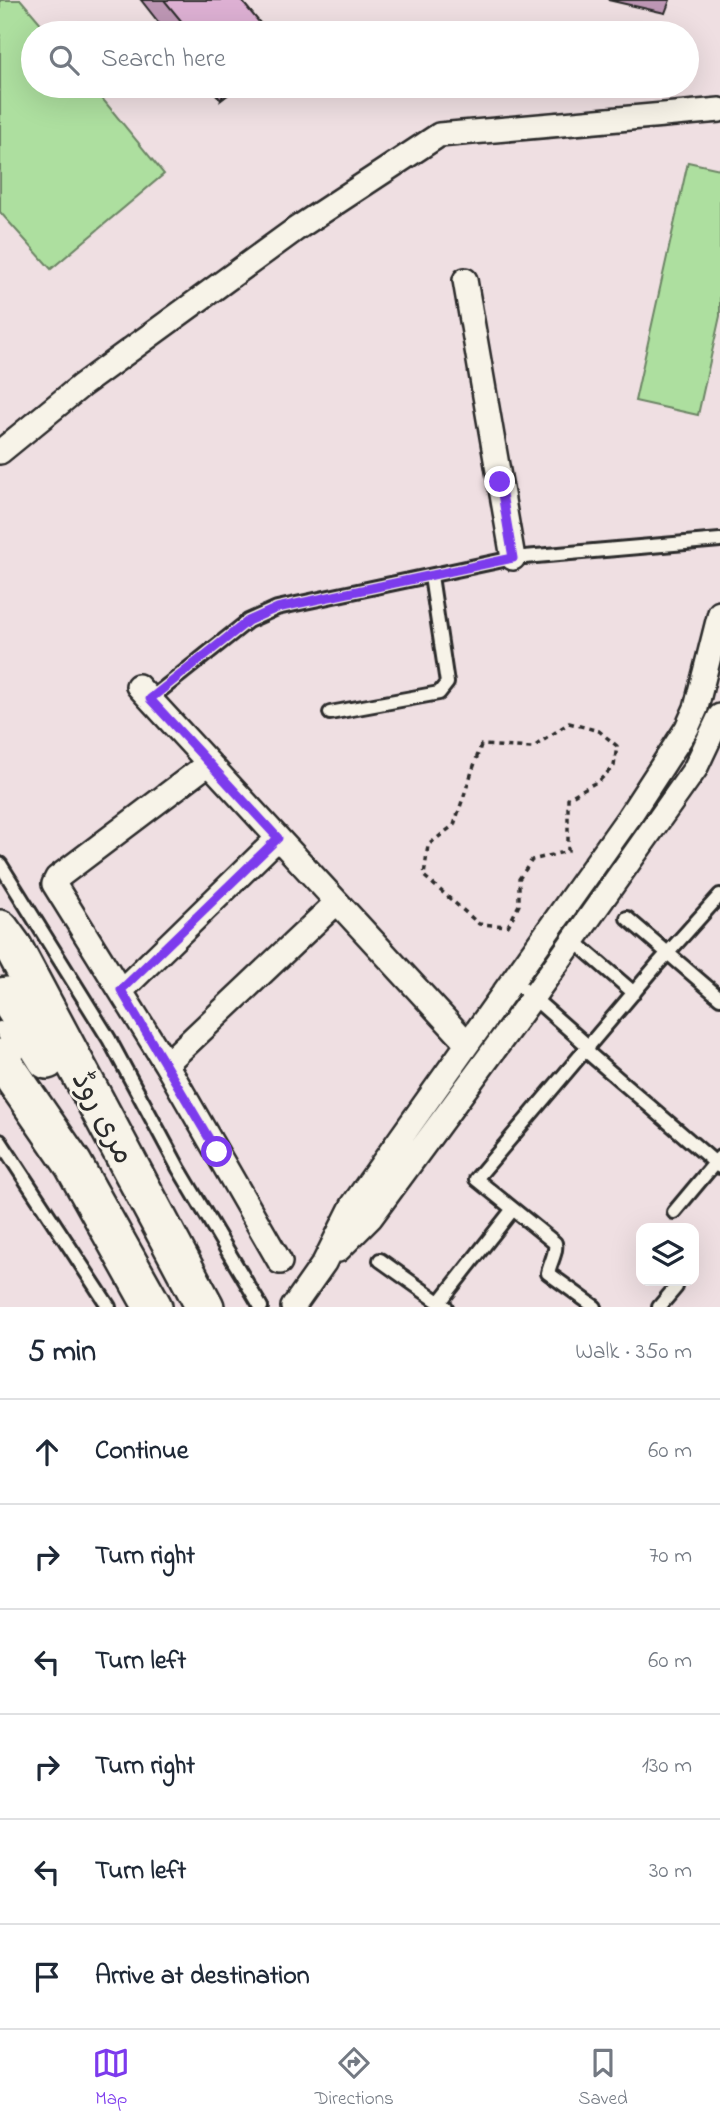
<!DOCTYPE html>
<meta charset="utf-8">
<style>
:root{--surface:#fff;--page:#f6f6f7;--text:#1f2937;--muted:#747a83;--line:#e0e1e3;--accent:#7c3aed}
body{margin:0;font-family:"Indie Flower","Playpen Sans Arabic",sans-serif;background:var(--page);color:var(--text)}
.controls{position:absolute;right:21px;bottom:21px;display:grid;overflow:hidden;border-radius:14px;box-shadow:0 7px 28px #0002}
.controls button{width:63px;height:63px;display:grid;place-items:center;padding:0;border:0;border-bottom:2px solid var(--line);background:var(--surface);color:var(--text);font:35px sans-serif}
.stop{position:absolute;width:21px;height:21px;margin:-16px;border:5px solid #7c3aed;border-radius:50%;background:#fff}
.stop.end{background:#7c3aed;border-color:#fff;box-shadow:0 2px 7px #0008}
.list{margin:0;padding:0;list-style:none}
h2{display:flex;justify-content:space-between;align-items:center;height:91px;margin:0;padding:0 28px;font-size:30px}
h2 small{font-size:23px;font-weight:400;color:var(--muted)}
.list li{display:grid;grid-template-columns:46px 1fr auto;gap:21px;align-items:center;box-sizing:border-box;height:105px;padding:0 28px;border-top:2px solid var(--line)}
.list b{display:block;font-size:26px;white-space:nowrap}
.list em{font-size:23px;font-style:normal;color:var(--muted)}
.icon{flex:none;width:38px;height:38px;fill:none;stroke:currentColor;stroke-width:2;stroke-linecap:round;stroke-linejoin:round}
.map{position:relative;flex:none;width:720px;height:1307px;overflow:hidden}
.search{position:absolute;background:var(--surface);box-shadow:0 7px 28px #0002;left:21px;right:21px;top:21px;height:77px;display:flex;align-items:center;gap:18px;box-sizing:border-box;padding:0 24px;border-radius:38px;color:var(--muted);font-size:26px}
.sheet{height:721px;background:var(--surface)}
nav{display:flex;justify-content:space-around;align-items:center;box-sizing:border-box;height:98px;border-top:2px solid var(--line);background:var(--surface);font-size:19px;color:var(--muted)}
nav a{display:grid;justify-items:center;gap:4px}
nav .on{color:var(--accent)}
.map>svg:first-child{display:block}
</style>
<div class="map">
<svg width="720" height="1307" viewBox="0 0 720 1307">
<rect width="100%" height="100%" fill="#efdfe2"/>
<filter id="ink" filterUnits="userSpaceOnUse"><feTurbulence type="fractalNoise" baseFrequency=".0143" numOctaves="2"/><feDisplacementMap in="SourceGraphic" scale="14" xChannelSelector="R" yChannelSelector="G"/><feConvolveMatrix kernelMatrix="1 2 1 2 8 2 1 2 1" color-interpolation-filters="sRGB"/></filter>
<g filter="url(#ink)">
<path fill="#addf9f" stroke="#6c8565" stroke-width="2" d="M0,0H21L49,33H33V86H92L164,174L51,269L0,212Z
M688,162L720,169V316L698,415L635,401Z"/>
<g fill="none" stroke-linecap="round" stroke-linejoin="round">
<g stroke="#2b2b2b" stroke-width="18">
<path id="lane" d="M150,699L248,621L277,608L513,558L720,540
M330,713L439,693L447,683L431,576
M0,864L109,1039L179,1169L261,1307
M627,918L720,998
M573,940L634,993
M512,979L589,1047
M0,1028L17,1056
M585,1050L720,1167
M0,1141L109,1307
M674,1212L720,1157
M380,1260L446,1307
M440,1302L513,1209
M595,1307L548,1273C550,1263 557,1252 555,1243L476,1179L657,965L720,895
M659,1307L676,1287"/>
</g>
<g stroke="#2b2b2b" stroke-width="28">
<path id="street" d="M465,280L513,558
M0,452L82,385L296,229L439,135L720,110
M138,686L467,1043
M209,763L57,878L54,884L166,1064L280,1262
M121,991L278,838
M166,1064L337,902
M338,1250L371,1217L533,997L695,769L720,716
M293,1307L324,1263L353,1205L629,817L687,728L696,708L720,613"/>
</g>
<g stroke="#2b2b2b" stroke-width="42">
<path id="primary" d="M0,929L13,947L205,1307
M0,997L7,996L47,1060
M0,1058L73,1164L153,1307"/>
</g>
<path stroke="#2b2b2b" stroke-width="3.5" stroke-dasharray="5 5" stroke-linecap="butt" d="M569,723L599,731L617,746L614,766L600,780L568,798V851L532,860L519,879V905L508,926L479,924L424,876L428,845L454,825L481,745L532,748Z"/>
<use href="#lane" stroke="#f7f3e8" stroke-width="12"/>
<use href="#street" stroke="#f7f3e8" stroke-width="23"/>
<use href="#primary" stroke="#f7f3e8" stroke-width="37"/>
</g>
<path fill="#be97b5" stroke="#2b2b2b" stroke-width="2" d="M141,0H241L268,33H167Z
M608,0H670L665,13Z
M209,86H239L221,100Z"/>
<path fill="#9b7b94" stroke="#2b2b2b" stroke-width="2" d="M226,86H239L221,100Z"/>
<path fill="#ddb0d3" stroke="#2b2b2b" stroke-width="2" d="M164,0H241L268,33H191Z"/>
</g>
<g fill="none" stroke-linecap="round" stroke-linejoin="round" filter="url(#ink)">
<path stroke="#7c3aed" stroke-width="9" d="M217,1152L121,990L278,838L150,699L248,621L277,608L513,558L500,482"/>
</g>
<g text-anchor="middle" stroke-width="5" stroke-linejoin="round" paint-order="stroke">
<g font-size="30" fill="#2b2b2b" stroke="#f7f3e8">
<text transform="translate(104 1117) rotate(62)" y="10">مری روڈ</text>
</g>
</g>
</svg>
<div class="controls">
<button><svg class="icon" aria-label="layers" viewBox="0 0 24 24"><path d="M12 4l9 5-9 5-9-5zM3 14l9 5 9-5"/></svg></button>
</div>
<div class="stop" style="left:217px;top:1152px"></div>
<div class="stop end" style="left:500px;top:482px"></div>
<div class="search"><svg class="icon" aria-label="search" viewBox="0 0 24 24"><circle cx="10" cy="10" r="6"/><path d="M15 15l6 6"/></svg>Search here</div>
</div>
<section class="sheet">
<h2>5 min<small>Walk · 350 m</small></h2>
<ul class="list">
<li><svg class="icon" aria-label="ahead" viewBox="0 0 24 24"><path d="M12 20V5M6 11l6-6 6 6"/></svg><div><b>Continue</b></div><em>60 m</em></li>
<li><svg class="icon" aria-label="right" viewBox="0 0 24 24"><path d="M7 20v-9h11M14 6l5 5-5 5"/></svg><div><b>Turn right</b></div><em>70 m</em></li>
<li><svg class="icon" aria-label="left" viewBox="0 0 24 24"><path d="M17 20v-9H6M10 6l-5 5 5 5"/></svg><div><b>Turn left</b></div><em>60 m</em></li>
<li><svg class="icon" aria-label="right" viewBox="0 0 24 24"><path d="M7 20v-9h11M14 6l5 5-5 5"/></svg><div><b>Turn right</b></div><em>130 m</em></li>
<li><svg class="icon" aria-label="left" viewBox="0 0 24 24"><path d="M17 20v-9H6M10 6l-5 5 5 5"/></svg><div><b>Turn left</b></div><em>30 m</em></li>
<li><svg class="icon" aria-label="arrive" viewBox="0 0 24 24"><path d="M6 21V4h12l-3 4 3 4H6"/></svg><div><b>Arrive at destination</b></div></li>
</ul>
</section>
<nav>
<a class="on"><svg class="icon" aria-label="map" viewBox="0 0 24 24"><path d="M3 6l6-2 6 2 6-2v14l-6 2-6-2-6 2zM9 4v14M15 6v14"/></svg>Map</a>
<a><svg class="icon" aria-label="directions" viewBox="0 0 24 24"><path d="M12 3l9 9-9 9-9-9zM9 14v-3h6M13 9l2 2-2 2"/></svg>Directions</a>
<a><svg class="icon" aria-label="saved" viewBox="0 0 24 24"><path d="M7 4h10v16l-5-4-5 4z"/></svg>Saved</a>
</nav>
